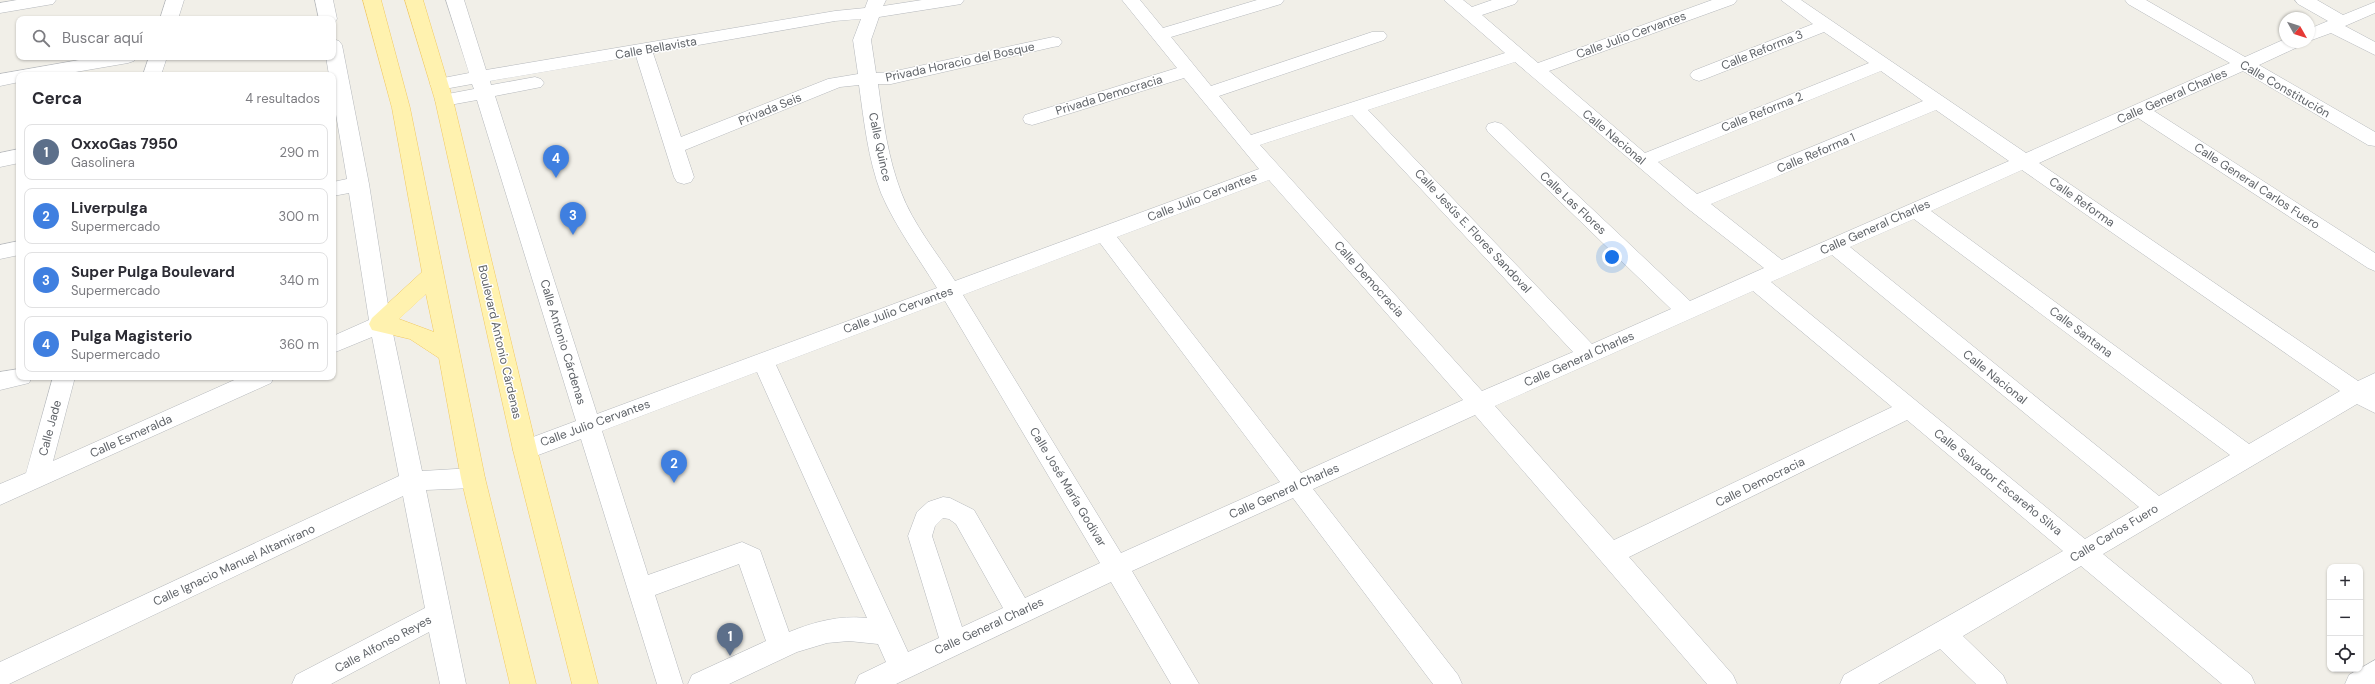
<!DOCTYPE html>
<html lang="es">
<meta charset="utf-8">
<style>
:root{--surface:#fff;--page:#f2f2f3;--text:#2b2b33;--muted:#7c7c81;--line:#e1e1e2;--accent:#7c3aed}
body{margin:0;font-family:"DM Sans",sans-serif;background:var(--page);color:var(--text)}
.controls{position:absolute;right:12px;bottom:12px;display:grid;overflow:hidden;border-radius:8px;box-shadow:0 1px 3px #0004}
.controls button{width:36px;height:36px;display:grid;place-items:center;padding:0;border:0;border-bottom:1px solid var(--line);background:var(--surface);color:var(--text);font:20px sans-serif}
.compass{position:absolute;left:2279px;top:12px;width:36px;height:36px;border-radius:50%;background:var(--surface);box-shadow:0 1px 3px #0004;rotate:129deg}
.you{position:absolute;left:1612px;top:257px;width:14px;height:14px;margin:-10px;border:3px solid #fff;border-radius:50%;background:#1a73e8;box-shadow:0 0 0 6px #1a73e833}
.badge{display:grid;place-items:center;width:26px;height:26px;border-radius:50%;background:var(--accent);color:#fff;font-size:13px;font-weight:700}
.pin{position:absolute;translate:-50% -33px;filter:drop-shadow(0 1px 2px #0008)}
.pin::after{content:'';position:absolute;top:21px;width:14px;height:12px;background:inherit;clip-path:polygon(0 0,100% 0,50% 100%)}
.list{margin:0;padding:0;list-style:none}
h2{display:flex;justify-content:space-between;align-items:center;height:52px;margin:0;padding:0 16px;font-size:17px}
h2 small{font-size:13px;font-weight:400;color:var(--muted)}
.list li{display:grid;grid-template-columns:26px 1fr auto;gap:12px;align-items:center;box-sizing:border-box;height:56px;margin:0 8px 8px;padding:0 8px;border:1px solid var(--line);border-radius:8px}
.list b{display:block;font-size:15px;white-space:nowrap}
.list p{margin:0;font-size:13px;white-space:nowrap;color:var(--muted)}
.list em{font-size:13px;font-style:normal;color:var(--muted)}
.icon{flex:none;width:22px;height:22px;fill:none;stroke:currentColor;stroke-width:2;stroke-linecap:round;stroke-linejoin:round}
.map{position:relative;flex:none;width:2375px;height:684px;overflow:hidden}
.search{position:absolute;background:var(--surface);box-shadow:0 1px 3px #0004;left:16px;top:16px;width:320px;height:44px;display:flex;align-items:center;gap:10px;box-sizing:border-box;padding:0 14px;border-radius:8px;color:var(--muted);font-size:15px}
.panel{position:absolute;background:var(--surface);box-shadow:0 1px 3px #0004;left:16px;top:72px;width:320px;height:308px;border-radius:8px}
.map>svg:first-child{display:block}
</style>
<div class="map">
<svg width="2375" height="684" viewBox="0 0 2375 684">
<rect width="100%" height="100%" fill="#f1efe8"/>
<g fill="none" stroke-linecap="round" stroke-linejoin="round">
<g stroke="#b5b8bc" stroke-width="1">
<path id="minor" d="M17,0H56L53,4L47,5L0,13V3Z
M166,0H184L178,19H160Z
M315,0H333L337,19L334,23L333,19H319Z
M446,0H464L486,70L835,11L865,8L868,0H886L883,6L922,0H964L961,4L955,5L879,17L871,40L876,73L891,72L1053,37L1059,38L1062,42L1059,46L1053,47L891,84H878C883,121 888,158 901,192C913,224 937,253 955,281L1259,169L1184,78L1039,123L1032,125L1025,123L1023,119L1025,115L1177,68L1122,0H1140L1163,28L1257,0H1284L1281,4L1171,37L1211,86L1372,32H1384L1387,36L1384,40L1219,96L1251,135L1505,53L1444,0H1463L1472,7L1492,0H1518L1515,4L1482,15L1538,63L1712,0H1737L1734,4L1549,71L1645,153L1869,63L1824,32L1705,79L1699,81L1693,79L1690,75L1693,71L1813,24L1781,0H1801L2026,153L2230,63L2128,4L2125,0H2146L2245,57L2285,39V42H2303L2300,46L2259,65L2375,132V146L2368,145L2243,71L2154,111L2375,253V271L2368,268L2138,118L2039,163L2358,381L2375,373V413L2357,404L2103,554L2251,675L2255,684H2222L2081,566L1963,636L2003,675L2007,684H1976L1940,649L1878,684H1840L1844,675L2063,551L1907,420L1629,557L1733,675L1737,684H1707L1475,415L1313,489L1458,675L1462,684H1433L1293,498L1132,571L1199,684H1171L1111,582L896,684H855L859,675L886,662L878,644L849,641L827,643L797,652L729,684H688L692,675L766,641L739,564L655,595L683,684H657L581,439L525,460L517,457L513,450L517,443L576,421L477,100L444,106L437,104L435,100L437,96L474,89L472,84L439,90L433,88L430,84L433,80L469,73ZM861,19L853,40L858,74L828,79L681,137L653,53L835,21ZM636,56L674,177L677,182L684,184L691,182L694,177L685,150L840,87L859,85C864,121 868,159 881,193C895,226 918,257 937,288L597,414L495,96L541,87L544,83L541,79L535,77L491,85L490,81ZM1515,62L1687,208L1764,268L1690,301L1502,124L1495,122L1488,124L1486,128L1488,132L1671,309L1592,344L1368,110ZM1881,71L1923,101L1697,194L1658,162ZM1936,110L2009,161L1782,260L1711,204ZM1352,115L1573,352L1482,391L1260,145ZM2022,170L2340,391L2249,444L1931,211ZM1269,180L1463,400L1301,473L1117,237ZM1914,219L2230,455L2159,496L1850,247ZM1100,243L1280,482L1121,553L963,295ZM1832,255L2139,507L2085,539L1771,282ZM1753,291L1892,407L1614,540L1495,406ZM945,301L1100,563L1025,598L974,510L950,498L943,497L928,502L917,512L908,536L939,638L908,652L776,365ZM757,372L867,618C839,615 814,622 789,632L760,550L742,542L648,575L602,431ZM943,518L949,519L956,524L1003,608L962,627L932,536L935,526Z
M2295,0H2317L2343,15L2375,2V13L2345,26L2375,42V55L2331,33L2309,41V29L2328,21L2298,4Z
M333,39L339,41L342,45L369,184L391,324L422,471L473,468L481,471L485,478L481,485L473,488L426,490L466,684H440L429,632L331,684H292L296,675L425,608L403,496L9,684H0V662L399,476L372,337L333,353V336L369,320L349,193L333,196V182L347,179L333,97V75H329L326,57H333Z
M96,57H137L134,61L128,63L58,75H19V82L0,86V74Z
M149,57H167L161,75H143Z
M19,149V163L0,167V153Z
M19,241V255L0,259V245Z
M19,369V377H32L29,383L0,390V372Z
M53,377H75L53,461L241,377H274L271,383L0,505V484L26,473Z
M2375,660V684H2345L2349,675Z"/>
</g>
<g stroke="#f2c960" stroke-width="1">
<path id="major" d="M363,0H381L410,108L485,478L536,684H510L461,478L439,358L410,339L372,330L369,324L372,318L422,272L392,108ZM426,294L434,332L399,319Z
M405,0H423L453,100L537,450L598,684H572L513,450L435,100Z"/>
</g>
<use href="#minor" fill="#fff" fill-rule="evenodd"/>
<use href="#major" fill="#fff2af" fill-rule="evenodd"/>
</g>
<g text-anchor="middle" stroke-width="3" stroke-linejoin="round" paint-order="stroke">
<g font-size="12" fill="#5f6368" stroke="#fff">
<text transform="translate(1631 35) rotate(-20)" y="4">Calle Julio Cervantes</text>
<text transform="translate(656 48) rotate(-10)" y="4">Calle Bellavista</text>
<text transform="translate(1762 50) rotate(-22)" y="4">Calle Reforma 3</text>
<text transform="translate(960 62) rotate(-12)" y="4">Privada Horacio del Bosque</text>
<text transform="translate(2285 89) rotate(30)" y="4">Calle Constitución</text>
<text transform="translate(1109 95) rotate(-17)" y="4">Privada Democracia</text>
<text transform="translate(2172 96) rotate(-24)" y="4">Calle General Charles</text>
<text transform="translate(770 109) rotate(-22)" y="4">Privada Seis</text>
<text transform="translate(1762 112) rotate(-22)" y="4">Calle Reforma 2</text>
<text transform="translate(1614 137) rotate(40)" y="4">Calle Nacional</text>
<text transform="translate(880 147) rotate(78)" y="4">Calle Quince</text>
<text transform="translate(1816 153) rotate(-23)" y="4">Calle Reforma 1</text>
<text transform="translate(2257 186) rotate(33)" y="4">Calle General Carlos Fuero</text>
<text transform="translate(1202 197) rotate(-21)" y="4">Calle Julio Cervantes</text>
<text transform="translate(2082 202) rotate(35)" y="4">Calle Reforma</text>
<text transform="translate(1573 203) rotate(43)" y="4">Calle Las Flores</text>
<text transform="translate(1875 227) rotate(-24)" y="4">Calle General Charles</text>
<text transform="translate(1473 231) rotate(47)" y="4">Calle Jesús E. Flores Sandoval</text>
<text transform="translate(1369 279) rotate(48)" y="4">Calle Democracia</text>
<text transform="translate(898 310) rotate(-20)" y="4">Calle Julio Cervantes</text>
<text transform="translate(2081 332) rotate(37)" y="4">Calle Santana</text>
<text transform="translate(500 342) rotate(77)" y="4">Boulevard Antonio Cárdenas</text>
<text transform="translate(563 342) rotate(73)" y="4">Calle Antonio Cárdenas</text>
<text transform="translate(1579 359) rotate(-24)" y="4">Calle General Charles</text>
<text transform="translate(1995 377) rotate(39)" y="4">Calle Nacional</text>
<text transform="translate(595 423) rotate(-20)" y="4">Calle Julio Cervantes</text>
<text transform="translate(50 428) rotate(-75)" y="4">Calle Jade</text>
<text transform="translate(131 436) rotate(-24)" y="4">Calle Esmeralda</text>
<text transform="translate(1760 482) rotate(-26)" y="4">Calle Democracia</text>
<text transform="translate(1998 482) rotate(39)" y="4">Calle Salvador Escareño Silva</text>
<text transform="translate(1068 487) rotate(59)" y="4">Calle José María Godivar</text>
<text transform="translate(1284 491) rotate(-24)" y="4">Calle General Charles</text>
<text transform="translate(2114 533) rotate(-31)" y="4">Calle Carlos Fuero</text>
<text transform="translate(234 565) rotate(-25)" y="4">Calle Ignacio Manuel Altamirano</text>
<text transform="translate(989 626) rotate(-25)" y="4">Calle General Charles</text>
<text transform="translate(383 644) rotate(-28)" y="4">Calle Alfonso Reyes</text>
</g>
</g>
</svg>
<div class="controls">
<button>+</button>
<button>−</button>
<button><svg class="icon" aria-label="locate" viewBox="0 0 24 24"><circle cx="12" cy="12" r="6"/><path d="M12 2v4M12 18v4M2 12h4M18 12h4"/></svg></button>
</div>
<svg class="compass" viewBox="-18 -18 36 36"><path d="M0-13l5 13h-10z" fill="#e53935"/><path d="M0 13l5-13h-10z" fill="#7c7c81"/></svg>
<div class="you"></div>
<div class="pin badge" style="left:730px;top:656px;background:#5c6f8a">1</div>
<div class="pin badge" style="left:674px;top:483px;background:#3f7fe0">2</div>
<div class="pin badge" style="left:573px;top:235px;background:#3f7fe0">3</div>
<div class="pin badge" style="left:556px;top:178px;background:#3f7fe0">4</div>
<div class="search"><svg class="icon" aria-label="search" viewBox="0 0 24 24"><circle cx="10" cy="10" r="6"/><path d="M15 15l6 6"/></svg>Buscar aquí</div>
<section class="panel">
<h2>Cerca<small>4 resultados</small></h2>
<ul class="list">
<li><span class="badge" style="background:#5c6f8a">1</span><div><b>OxxoGas 7950</b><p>Gasolinera</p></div><em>290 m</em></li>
<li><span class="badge" style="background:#3f7fe0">2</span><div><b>Liverpulga</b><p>Supermercado</p></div><em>300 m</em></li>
<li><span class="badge" style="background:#3f7fe0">3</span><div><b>Super Pulga Boulevard</b><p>Supermercado</p></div><em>340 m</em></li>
<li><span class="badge" style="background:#3f7fe0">4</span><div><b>Pulga Magisterio</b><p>Supermercado</p></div><em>360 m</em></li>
</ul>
</section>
</div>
